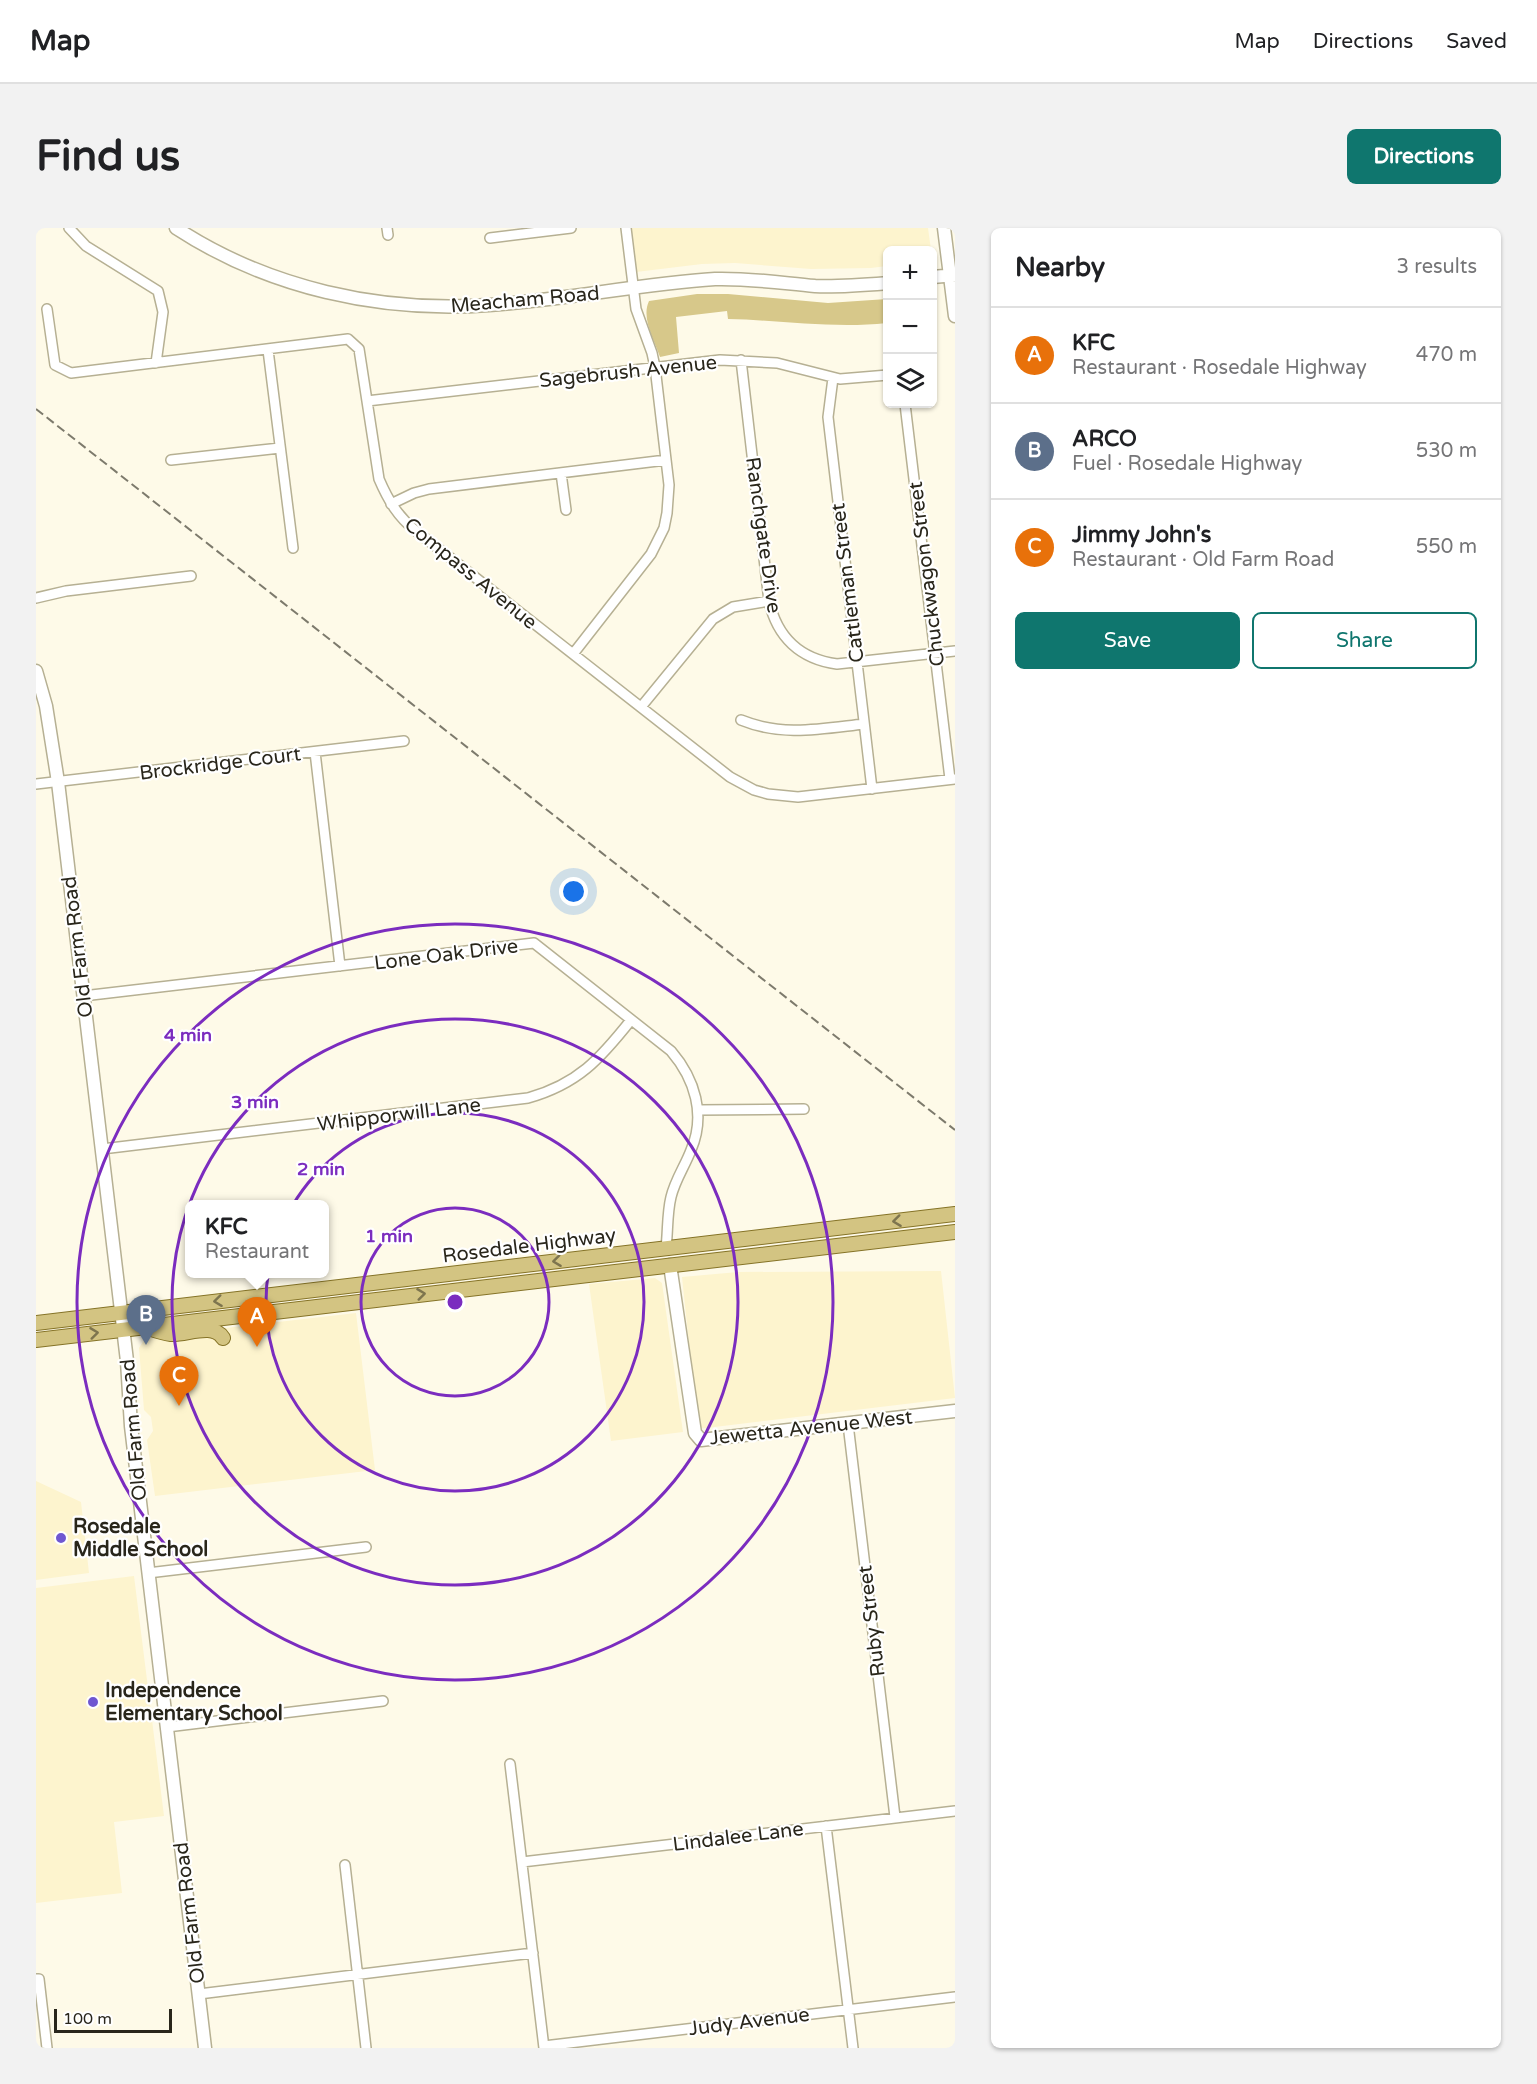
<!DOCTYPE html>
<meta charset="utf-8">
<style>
:root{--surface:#fff;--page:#f2f2f2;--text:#202124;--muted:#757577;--line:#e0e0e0;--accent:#0f766e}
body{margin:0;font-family:"Varela Round",sans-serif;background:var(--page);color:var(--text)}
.controls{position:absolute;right:18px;top:18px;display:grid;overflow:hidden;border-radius:9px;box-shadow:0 2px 4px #0004}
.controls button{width:54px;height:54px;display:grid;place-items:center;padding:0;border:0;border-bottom:2px solid var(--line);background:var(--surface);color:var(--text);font:30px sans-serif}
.scale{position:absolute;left:18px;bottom:15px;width:118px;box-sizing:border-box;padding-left:6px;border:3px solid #29261b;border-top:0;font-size:16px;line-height:21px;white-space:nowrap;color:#29261b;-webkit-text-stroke:4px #fff;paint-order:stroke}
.you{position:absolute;left:538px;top:664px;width:21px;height:21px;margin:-15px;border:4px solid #fff;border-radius:50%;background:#1a73e8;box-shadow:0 0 0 9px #1a73e833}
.badge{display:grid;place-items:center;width:39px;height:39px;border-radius:50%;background:var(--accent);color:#fff;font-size:20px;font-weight:700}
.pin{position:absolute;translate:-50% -50px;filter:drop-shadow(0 2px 3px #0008)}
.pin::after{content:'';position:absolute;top:32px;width:21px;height:18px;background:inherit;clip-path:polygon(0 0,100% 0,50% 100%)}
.popup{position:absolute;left:149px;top:972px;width:144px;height:78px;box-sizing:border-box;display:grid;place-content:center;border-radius:9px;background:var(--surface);filter:drop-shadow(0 2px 4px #0005);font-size:20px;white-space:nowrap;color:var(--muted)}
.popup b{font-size:22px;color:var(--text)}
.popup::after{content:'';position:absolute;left:50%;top:100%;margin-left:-12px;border:12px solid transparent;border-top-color:var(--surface)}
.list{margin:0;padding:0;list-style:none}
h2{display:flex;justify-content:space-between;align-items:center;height:78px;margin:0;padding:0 24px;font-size:26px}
h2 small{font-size:20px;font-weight:400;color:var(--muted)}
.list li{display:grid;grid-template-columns:39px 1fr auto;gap:18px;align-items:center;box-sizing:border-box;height:96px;padding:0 24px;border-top:2px solid var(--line)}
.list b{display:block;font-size:22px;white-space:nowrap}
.list p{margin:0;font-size:20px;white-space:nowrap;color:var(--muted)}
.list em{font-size:20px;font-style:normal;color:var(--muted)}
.actions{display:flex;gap:12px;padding:18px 24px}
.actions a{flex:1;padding:14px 0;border:2px solid var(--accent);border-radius:9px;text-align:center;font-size:21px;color:var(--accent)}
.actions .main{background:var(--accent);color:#fff}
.icon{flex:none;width:33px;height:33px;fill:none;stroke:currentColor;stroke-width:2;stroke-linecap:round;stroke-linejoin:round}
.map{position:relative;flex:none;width:919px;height:1820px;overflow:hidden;border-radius:9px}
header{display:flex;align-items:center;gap:36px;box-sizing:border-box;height:84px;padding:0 30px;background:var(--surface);border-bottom:2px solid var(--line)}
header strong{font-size:28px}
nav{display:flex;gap:33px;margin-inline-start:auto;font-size:21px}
.intro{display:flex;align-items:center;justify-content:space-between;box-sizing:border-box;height:144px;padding:0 36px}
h1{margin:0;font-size:42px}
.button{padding:15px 27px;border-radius:9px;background:var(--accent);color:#fff;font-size:21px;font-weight:700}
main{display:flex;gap:36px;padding:0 36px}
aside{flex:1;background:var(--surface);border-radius:9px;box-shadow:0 2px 4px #0004}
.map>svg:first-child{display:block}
</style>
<header>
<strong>Map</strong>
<nav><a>Map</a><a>Directions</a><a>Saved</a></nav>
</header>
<div class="intro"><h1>Find us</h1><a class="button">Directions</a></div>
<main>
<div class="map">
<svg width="919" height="1820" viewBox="0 0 919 1820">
<rect width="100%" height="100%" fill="#fefae8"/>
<path fill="#fdf4ce" d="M593,0H892L895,22H852L851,38L835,40L775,41L699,35L666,36L600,44Z
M905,1043L919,1170L662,1201L646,1049L702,1044Z
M619,1050L626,1055L647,1204L575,1213L553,1056Z
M320,1085L339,1242L119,1268L111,1212L117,1203L115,1189L108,1182L103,1120L110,1109L137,1112L173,1108L190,1100Z
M0,1253L45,1274L53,1345L0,1352Z
M98,1348L128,1588L78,1594L86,1665L0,1675V1360Z"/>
<path fill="#d7c88a" d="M661,66H692L792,75L851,71V95C797,101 745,92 692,91L691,83L640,89L643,125L624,129C618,111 605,90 613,73Z"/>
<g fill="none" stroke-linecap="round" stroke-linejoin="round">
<g stroke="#b6b093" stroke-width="12">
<path id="street" d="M33,0L50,18L122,63L127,84L120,135
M351,0L352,7
M454,10L535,0
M11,81L19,137L35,145L312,111L323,121L343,251C352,272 362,289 380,303L694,549L718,562L732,566L762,569L919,551
M232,122L257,320
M705,132L733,373C741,409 764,431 801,436L919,423
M797,150L792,189L836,561
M331,173L684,132L741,135L804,151L852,147
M869,176L914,551
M135,232L244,220
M525,245L530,282
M355,276L378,265L393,261L630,232
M0,370L30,363L155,348
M537,426L615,326L628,300L631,285L633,257L619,139L616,125L600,81L590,0
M605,479L677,391L697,379L733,373
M705,492C747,509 784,501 828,496
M279,524L304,738
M0,556L368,513
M47,768L498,715L635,823C659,851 670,887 655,922C649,938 639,952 635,969C631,985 632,1003 630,1020
M662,882L768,881
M66,921L492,870C542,856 564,831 595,792
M812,1196L859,1589
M112,1345L330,1319
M131,1499L347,1473
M474,1536L508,1820
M790,1598L817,1820
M486,1634L919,1583
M309,1637L330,1820
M0,1751H3L11,1820
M163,1766L497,1725
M508,1818L919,1769"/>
</g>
<g stroke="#b6b093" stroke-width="15">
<path id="secondary" d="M140,0C232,60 344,85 453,77C528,72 603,56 679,51C713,50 745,55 779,58C803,59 827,57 852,55
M908,0L919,88
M897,49L919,47
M0,443L10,478L22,554L91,1133L95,1198L169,1820
M634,1037L659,1205L665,1212L919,1183"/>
</g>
<g stroke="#857327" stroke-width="16">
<path id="primary" d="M0,1095L919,986
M115,1101C121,1103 128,1105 135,1106C151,1107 177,1094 187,1110
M0,1112L919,1004"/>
</g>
<use href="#street" stroke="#fff" stroke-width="9"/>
<use href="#secondary" stroke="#fff" stroke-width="12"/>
<use href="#primary" stroke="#d3c482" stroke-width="14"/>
<path stroke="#7d7a6c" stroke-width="2" stroke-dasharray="9 4.5" stroke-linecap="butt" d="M0,181L919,902"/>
</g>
<defs><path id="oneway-chevron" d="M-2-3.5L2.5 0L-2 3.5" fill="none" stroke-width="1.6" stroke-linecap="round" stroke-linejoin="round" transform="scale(1.5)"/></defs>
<g stroke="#7e754e">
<use href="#oneway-chevron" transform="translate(861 993) rotate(173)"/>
<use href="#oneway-chevron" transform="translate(521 1033) rotate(173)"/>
<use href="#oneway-chevron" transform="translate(385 1066) rotate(-7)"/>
<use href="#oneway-chevron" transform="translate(182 1073) rotate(173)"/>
<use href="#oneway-chevron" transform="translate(58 1105) rotate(-7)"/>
</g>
<g fill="none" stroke="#7b2cbf" stroke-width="3">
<circle cx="419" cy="1074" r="94"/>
<circle cx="419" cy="1074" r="189"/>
<circle cx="419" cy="1074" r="283"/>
<circle cx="419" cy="1074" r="378"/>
</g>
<g fill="#6f57d1" stroke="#fff" stroke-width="2">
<circle cx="25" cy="1310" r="6"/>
<circle cx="57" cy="1474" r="6"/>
</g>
<g text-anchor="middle" stroke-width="4.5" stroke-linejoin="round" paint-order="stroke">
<g font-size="20" fill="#29261b" stroke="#fff">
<text transform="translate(489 71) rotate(-5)" y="7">Meacham Road</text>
<text transform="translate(592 143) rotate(-6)" y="7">Sagebrush Avenue</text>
<text transform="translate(728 307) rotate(82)" y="7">Ranchgate Drive</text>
<text transform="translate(435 345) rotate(39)" y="7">Compass Avenue</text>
<text transform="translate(890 346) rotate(-97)" y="7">Chuckwagon Street</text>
<text transform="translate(811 355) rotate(-97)" y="7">Cattleman Street</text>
<text transform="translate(184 535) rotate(-7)" y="7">Brockridge Court</text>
<text transform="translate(41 719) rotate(-97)" y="7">Old Farm Road</text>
<text transform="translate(410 726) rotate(-7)" y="7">Lone Oak Drive</text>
<text transform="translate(363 886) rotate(-7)" y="7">Whipporwill Lane</text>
<text transform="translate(493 1017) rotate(-7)" y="7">Rosedale Highway</text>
<text transform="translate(775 1199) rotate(-6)" y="7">Jewetta Avenue West</text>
<text transform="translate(97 1202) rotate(-95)" y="7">Old Farm Road</text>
<text transform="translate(835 1393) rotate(-97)" y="7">Ruby Street</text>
<text transform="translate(702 1608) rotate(-7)" y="7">Lindalee Lane</text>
<text transform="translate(153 1685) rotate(-97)" y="7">Old Farm Road</text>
<text transform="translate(713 1793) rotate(-7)" y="7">Judy Avenue</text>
</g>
<g font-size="20" font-weight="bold" fill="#29261b" stroke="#fff" text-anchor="start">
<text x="37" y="1305">Rosedale<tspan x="37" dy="23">Middle School</tspan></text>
<text x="69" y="1469">Independence<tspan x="69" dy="23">Elementary School</tspan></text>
</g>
</g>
<circle cx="419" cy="1074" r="9" fill="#7b2cbf" stroke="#fff" stroke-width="3"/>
<g font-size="18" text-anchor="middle" font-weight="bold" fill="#7b2cbf" stroke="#fff" stroke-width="4.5" stroke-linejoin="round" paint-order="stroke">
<text x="152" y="813">4 min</text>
<text x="219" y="880">3 min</text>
<text x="285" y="947">2 min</text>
<text x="353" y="1014">1 min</text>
</g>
</svg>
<div class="controls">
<button>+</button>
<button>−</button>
<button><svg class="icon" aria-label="layers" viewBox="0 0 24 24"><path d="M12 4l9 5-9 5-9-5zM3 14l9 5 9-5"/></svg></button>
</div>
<div class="scale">100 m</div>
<div class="you"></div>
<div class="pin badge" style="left:221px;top:1119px;background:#e8710a">A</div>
<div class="popup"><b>KFC</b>Restaurant</div>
<div class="pin badge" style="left:110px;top:1117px;background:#5c6f8a">B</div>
<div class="pin badge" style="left:143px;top:1178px;background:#e8710a">C</div>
</div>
<aside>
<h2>Nearby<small>3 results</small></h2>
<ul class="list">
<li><span class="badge" style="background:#e8710a">A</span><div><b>KFC</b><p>Restaurant · Rosedale Highway</p></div><em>470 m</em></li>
<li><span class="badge" style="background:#5c6f8a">B</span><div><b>ARCO</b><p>Fuel · Rosedale Highway</p></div><em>530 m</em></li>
<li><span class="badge" style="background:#e8710a">C</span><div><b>Jimmy John's</b><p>Restaurant · Old Farm Road</p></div><em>550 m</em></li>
</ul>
<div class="actions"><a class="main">Save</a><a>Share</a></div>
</aside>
</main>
